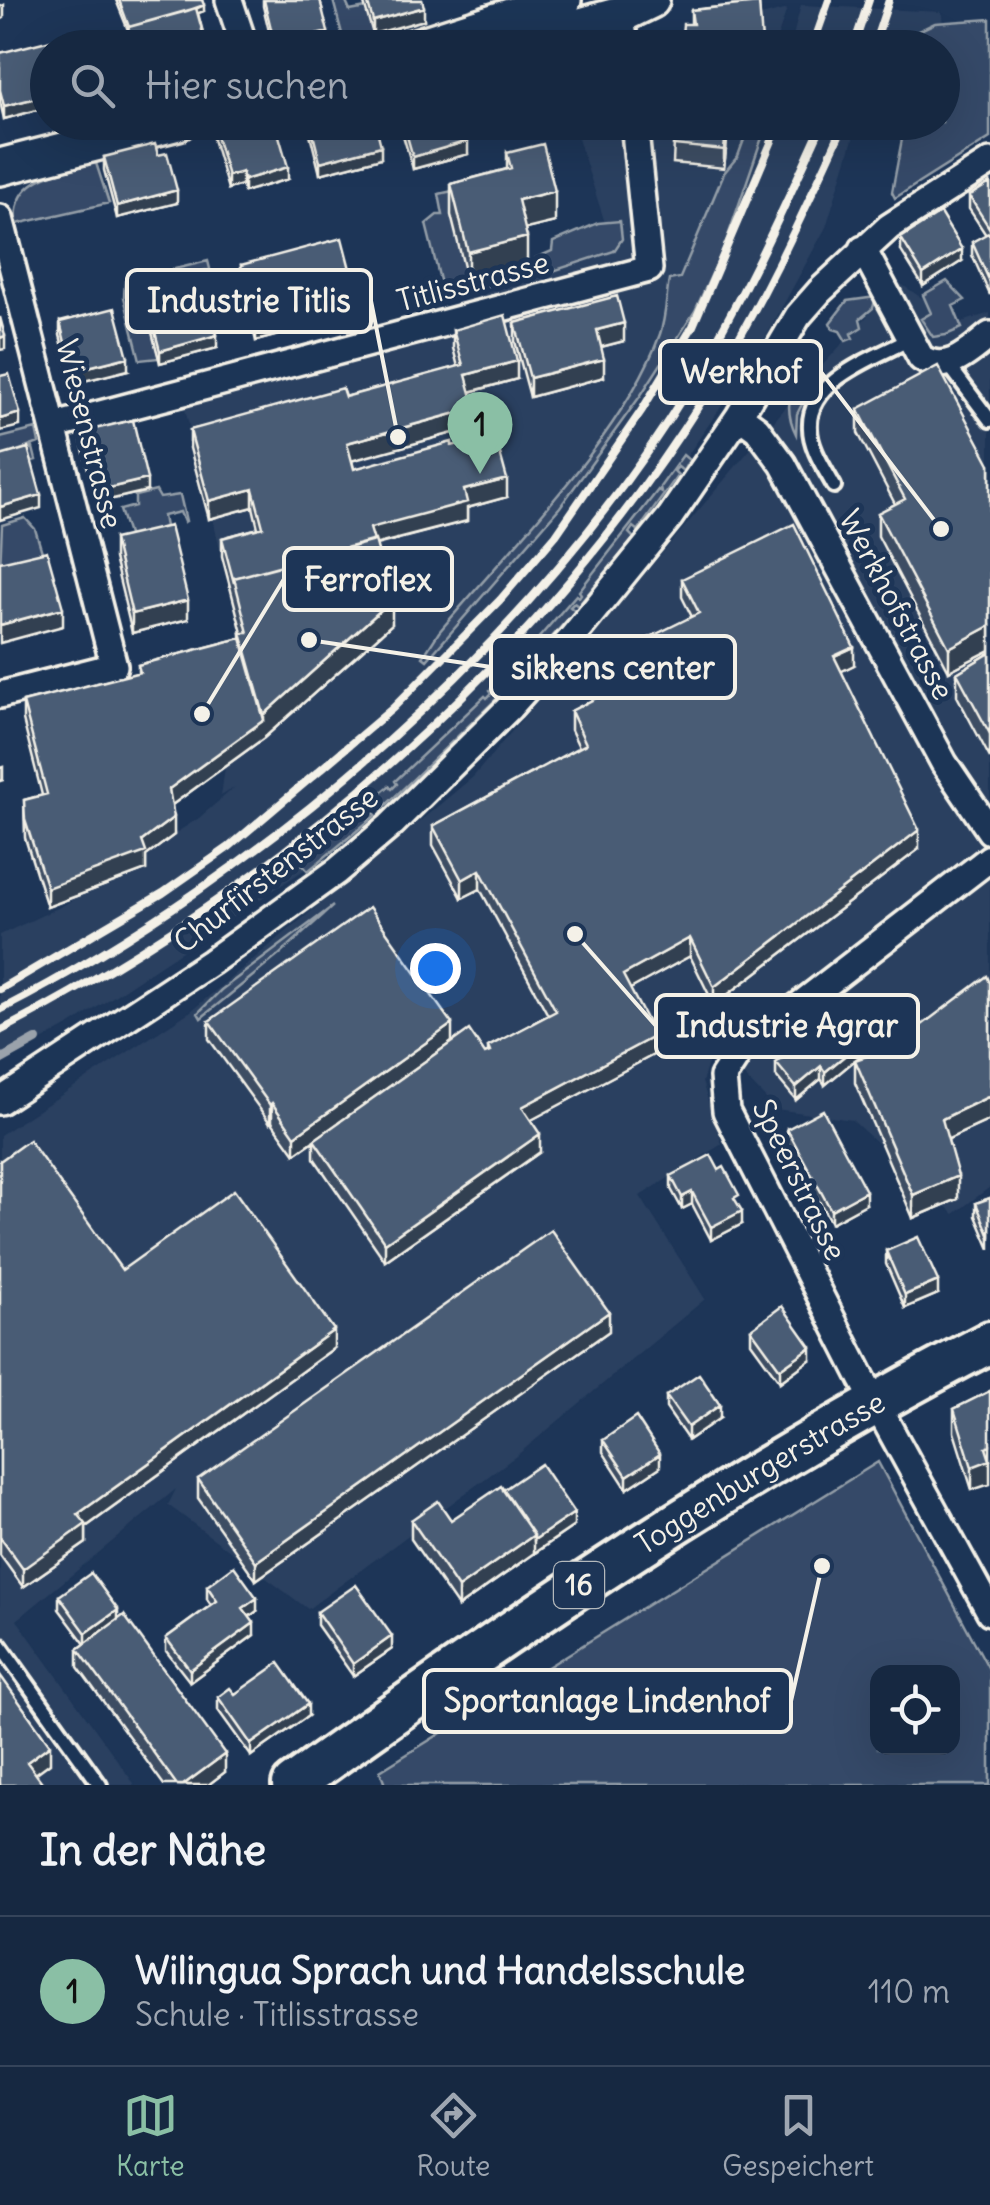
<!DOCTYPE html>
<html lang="de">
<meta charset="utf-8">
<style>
:root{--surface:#162841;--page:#1f3048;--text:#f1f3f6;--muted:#9ea6b1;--line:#35445a;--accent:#8abfa5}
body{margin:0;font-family:Delius,sans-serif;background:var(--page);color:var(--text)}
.controls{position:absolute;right:30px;bottom:30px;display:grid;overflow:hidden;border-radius:20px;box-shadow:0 10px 40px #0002}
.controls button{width:90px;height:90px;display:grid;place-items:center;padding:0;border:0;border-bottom:2px solid var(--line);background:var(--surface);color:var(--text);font:50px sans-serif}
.you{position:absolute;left:435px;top:968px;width:35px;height:35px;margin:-25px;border:8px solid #fff;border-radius:50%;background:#1a73e8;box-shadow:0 0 0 15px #1a73e833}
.badge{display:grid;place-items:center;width:65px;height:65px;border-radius:50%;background:var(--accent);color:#111;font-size:32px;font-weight:700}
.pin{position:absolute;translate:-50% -82px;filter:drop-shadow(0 2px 5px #0008)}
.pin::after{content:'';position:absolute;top:52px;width:35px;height:30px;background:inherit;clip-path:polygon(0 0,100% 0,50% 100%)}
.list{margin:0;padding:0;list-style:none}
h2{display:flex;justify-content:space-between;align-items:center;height:130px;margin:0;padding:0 40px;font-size:42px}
h2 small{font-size:32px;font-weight:400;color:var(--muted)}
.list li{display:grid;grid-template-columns:65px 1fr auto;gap:30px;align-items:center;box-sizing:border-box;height:150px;padding:0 40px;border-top:2px solid var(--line)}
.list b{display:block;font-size:38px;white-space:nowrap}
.list p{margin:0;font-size:32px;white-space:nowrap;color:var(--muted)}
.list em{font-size:32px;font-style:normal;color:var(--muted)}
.icon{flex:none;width:55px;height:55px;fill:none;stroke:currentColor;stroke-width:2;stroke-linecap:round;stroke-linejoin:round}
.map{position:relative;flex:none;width:990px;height:1785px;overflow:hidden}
.search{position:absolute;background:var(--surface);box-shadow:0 10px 40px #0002;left:30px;right:30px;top:30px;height:110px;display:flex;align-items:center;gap:25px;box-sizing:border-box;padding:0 35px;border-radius:55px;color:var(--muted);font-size:38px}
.sheet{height:280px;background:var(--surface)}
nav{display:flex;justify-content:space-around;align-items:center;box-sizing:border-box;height:140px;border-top:2px solid var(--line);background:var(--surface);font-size:28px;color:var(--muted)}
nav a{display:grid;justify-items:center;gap:5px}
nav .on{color:var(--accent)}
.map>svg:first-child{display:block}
</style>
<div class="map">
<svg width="990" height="1785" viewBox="0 0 990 1785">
<rect width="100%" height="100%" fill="#1d3557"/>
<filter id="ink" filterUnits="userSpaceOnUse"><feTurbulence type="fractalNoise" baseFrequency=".01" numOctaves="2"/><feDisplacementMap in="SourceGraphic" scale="20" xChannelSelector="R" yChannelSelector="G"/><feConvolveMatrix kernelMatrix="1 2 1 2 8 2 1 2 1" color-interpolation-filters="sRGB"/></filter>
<g filter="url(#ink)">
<path fill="#2a4060" d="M801,5L942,12L943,31L931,47L790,48Z
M787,9L774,47H648Z
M573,123H748L738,155L754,123H858L826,227L752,362L618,556L571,614L460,734L313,864L72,1024L0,1064V935L64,905L199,818L235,787L221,796L243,640L181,393L614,251Z
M898,282L959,323L990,313V1187L954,1214L852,1120L776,1109L714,1045L702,1082L722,1144L640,1196L705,1299L516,1456L308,1609L168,1505L176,1489L17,1620L135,1785H0V1135L191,1011L473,777L803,387Z"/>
<path fill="#354a67" stroke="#949ea8" stroke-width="2.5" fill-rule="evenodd" d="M333,0H345L350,11L366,8L375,40L345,45Z
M990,19V138L895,198L892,192L905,123L942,122V48L916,47L918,31L935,23Z
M750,123H767L725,245L695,311L641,395L560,507L427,660L423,657L439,632C509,549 624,435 660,334C666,317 666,298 669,280L680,278L724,173L738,156Z
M96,163L109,203L17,224C11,176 60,172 96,163Z
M497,181L501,282L451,296L442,288L426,224L437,215H443L439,194Z
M620,221L622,239L614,251L541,275L536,258L552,251L553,242L598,223Z
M208,261L210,269L141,288L159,358L140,360L124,297L125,281Z
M947,281L965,300L953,306L962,328L946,335L933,337L921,319L931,313L923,295Z
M876,297L873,308L860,319L862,327L851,334L853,338L846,341L840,331L833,329L830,323L847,301Z
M807,361L811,363L806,368L812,385L797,414L796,434C782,406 791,386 807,361Z
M36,429L39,443L12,453L33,448L36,460L0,469V438Z
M683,455L689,460L683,471L678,467L674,471L678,475L638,531L633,527L629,533L634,538L578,606L574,603L570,607L575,611L517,676L510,671L576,595L579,597L581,594L579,591L658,490L661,492L660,487Z
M156,491L160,498L180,495L186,521L184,522L180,512L163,516L165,527L129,538L120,510L135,506V496Z
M25,518L35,529L42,552L0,569L2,525Z
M507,675L510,681L515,680L513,683L381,810L376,806L372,811L376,815L308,871L300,862L389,786L392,789L397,784L395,781L485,696L487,698L492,693L490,690Z
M333,906L279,955L201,1018L198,1013L221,990Z
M878,1462L990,1671V1785H385L380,1771ZM878,1672H952V1748H878Z"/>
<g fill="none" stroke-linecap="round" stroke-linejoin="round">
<path stroke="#9aa2ab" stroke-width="10" d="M0,1060L36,1040"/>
<g stroke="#f4f1e8" stroke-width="20">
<path id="lane" d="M948,364L990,420
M834,486C825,469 810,448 810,428C807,380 875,358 910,339
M0,1645L100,1785"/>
</g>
<g stroke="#f4f1e8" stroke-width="32">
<path id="street" d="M229,0L245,48
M620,15L626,48
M0,218L114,666L0,695
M863,249L921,358C947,375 970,351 990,335
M739,416L757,429L783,464L944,763L990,831
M55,426L649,269L634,122
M990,858L740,1051L723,1077L726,1111L863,1380L990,1612
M0,1101L211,962L337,871L390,826L510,707L570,640L670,517L739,416L798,316L820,291L889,227L990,162"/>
</g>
<g stroke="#f4f1e8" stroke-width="42">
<path id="secondary" d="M413,48L563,0
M502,48L620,15L651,0
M0,167L178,122"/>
</g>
<g stroke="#f4f1e8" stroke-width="48">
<g id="primary">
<path id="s1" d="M293,1785C517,1624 744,1469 990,1342"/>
</g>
</g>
<use href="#lane" stroke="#1d3557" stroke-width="12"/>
<use href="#street" stroke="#1d3557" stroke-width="25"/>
<use href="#secondary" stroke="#1d3557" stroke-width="35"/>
<use href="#primary" stroke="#1d3557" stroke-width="40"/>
<path stroke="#f4f1e8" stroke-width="8" d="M812,48L829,0
M853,48L869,0
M873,48L889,0
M0,989L163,893L229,847L393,708L500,600L556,535L642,410L693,326L780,122
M0,1010C266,873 533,643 690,386C741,301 782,213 823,122
M0,1031C281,885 533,668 703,399C758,311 802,217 845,122"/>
</g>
<path fill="#3e4e64" stroke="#f4f1e8" stroke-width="2.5" d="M116,0H202L204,11L198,13L207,48H130L128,30Z
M263,0H320L328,44L315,48H273L263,6Z
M363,0H422L424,20L373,34Z
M759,3L762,48H681L691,24V10Z
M48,48V107L4,119L0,102V53Z
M307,122H375L381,158L320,174Z
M399,122H462L468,154L413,169Z
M675,122H729L724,168L673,163Z
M213,126L288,179L244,192L242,185L228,189L213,139Z
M507,153L555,222L525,229L527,268L468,283L451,215V184L507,169Z
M158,155L177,203L117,218L104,170V157Z
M990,183V295L972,255V242L986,235L969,209V196Z
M901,238L962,261L923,286L901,251Z
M241,265L357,314L256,341L241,284Z
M147,301L217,348L160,363L147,313Z
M60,322L128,370L72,384L60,335Z
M515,323L624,341L601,347L604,377L530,397L515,341Z
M453,330L517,379L471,392L475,427L352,460L354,469L452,446L507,497L467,508V521L376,545L392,624L264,738L172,805L174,835L146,856V870L47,907L25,838L24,800L42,795L23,720V702L138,673V665L241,638V633H242L222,556V538L258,528L253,507L209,519L190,448V430L345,397L458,367L453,348Z
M858,409L990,464V650L949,671L878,536V513L895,504L858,433Z
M82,432L147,491L96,503L82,444Z
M114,539L188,619L132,633L114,558Z
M682,579L854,665L841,671L919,849L714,1005L690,956L630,989L655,1054L531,1120L540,1152L385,1261L314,1158V1141L295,1154L272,1122L270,1123L209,1039V1021L452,1042L485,1054L488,1053V1047L548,1015L480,889L462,898L433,845V826L579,747L571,730V711L624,684L618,671V653L692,617L682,597Z
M990,653V758L957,696V673Z
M990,983V1120L948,1139L958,1199L913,1218L855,1083V1060L825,1085L821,1079L796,1100L776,1076V1063L866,1051L856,1059L910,1041V1034Z
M787,1129L866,1204L831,1223L787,1142Z
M0,1161L122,1270L334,1348L86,1527V1543L23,1587L0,1555Z
M671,1176L742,1224L711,1240L692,1204L682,1209L671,1189Z
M990,1198V1249L976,1216V1203Z
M886,1251L938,1294L905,1308L886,1264Z
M751,1329L811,1359L780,1382L751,1342Z
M609,1331L256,1580L198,1498V1479Z
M990,1391L972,1490L954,1432V1409Z
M666,1396L720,1418L688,1440L666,1408Z
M603,1440L660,1467L627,1489L603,1452Z
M503,1490L574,1526L458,1607L411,1539V1520H451Z
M207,1586L257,1611L249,1617L254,1635L190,1682L166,1651V1638L211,1605L207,1599Z
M59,1596L118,1620L225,1772L208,1785H164L78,1667V1649L85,1644L59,1609Z
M317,1612L392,1649L353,1676L317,1625Z
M235,1694L308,1716L251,1756L218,1710V1697Z"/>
<path fill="#324051" stroke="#f4f1e8" stroke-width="2.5" d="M4,5V18L0,20V7Z
M204,5V11L132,39Z
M424,7V20L373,34V21Z
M328,32V44L315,48H275V45Z
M48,95V107L4,119V106Z
M727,122H729L724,168V150Z
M468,141V154L413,169V157Z
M381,146V158L320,174V162Z
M288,167V179L244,192V180Z
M242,172V185L228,189V176Z
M177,190V203L117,218V206Z
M555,191V222L518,231V200Z
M527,237V268L468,283V252Z
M962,249V261L923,286V274Z
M357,296V314L256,341V323Z
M624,323V341L597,348V330Z
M217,335V348L160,363V351Z
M5,336V349L0,350V338Z
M128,357V370L72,384V371Z
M604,359V377L530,397V378Z
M517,361V379L466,393V375Z
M475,408V427L347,462V443Z
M20,413V426L0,431V419Z
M147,479V491L96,503V491Z
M507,479V497L467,508V521L370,546V528L464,490Z
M253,489V507L209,519V501Z
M41,495V508L0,520V507Z
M188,600V619L132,633V614Z
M392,600V624L264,738L169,807V789L264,720V715Z
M63,608V626L0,643V625Z
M990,626V650L949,671V648Z
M854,647V665L834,675V656Z
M3,767V780L0,781V768Z
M174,817V835L146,856V870L47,907V888L142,841Z
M919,830V849L714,1005V987Z
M480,870V889L462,898V880Z
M690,938V956L623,993V975Z
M452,1024V1042L295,1154V1136Z
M655,1036V1054L522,1125V1107Z
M866,1038V1051L825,1085V1072Z
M821,1066V1079L796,1100V1087Z
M990,1096V1120L942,1142V1119Z
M272,1103V1122L270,1123V1105Z
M540,1134V1152L385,1261V1243Z
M958,1176V1199L913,1218V1195Z
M866,1191V1204L831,1223V1210Z
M692,1192V1204L682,1209V1197Z
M742,1211V1224L711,1240V1227Z
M938,1281V1294L905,1308V1295Z
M609,1312V1331L256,1580V1562Z
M334,1330V1348L86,1527V1543L23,1587V1569L78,1514Z
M811,1347V1359L780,1382V1369Z
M720,1405V1418L688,1440V1427Z
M990,1446V1484L972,1490V1467L986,1448Z
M660,1454V1467L627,1489V1476Z
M574,1513V1526L534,1553V1540Z
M534,1535V1553L458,1607V1588Z
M257,1598V1611L243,1621V1608Z
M118,1610V1623L86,1646V1633Z
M254,1623V1635L190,1682V1670Z
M392,1636V1649L353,1676V1664Z
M308,1704V1716L251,1756V1744Z
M50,1745V1763L27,1780V1762Z
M225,1754V1772L208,1785H183Z"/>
<path fill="#485b74" stroke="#f4f1e8" stroke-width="2.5" d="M119,0H202L204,5L187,11L129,27Z
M264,0H320L328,32L275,45Z
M367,0H422L424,7L373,21Z
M759,3L762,42L734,45V48H681L683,24H693L691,10Z
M196,8L207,48H134L128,27Z
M78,33L82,48H48V95L4,106L0,90V53Z
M545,35L548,48H501Z
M225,122H275L288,167L244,180L242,172L228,176L213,126Z
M310,122H375L381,146L320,162Z
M403,122H462L468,141L413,157Z
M675,122H727L724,150L673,145Z
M155,144L158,155L167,153L177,190L117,206L104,157Z
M543,144L555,191L518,200L527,237L468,252L451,184L511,168L507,153Z
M990,183V229L969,196Z
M940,213L962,249L923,274L901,238Z
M990,232V282L972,242Z
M342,238L357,296L256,323L241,265Z
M204,286L217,335L160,351L147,301Z
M617,296L624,323L597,330L604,359L530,378L515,323Z
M115,308L128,357L72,371L60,322Z
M505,315L517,361L466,375L475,408L347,443L354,469L452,442V446L495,435L507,479L464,490L467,502L370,528L374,541L234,578V583L222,538L263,527L253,489L209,501L190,430L342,388L345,397L463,365L453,330Z
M0,317L5,336L0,338Z
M938,366L990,464V626L949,648L878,513L905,499L858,409Z
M9,374L20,413L0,419V376Z
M133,420L147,479L96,491L82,432Z
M28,448L41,495L0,507V456Z
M794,524L854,647L834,656L919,830L714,987L690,938L623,975L655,1036L522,1107L540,1134L385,1243L314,1140L469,1030L485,1054L490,1052L488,1047L556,1011L480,870L462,880L433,826L586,744L571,711L631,680L618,653L699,613L682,579Z
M170,526L188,600L132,614L114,539Z
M375,540L392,600L264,715L241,633H248L234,578Z
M47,551L63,608L0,625V562Z
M241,638L264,720L169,789L174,817L142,841L146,852L47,888L25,820L24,800L47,794L23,702L140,672L138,665Z
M990,653V734L957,673Z
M369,907L452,1024L295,1136L272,1103L270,1105L209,1021Z
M987,976L990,983V1096L942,1119L958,1176L913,1195L855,1060L911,1041L910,1034Z
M842,1009L866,1038L825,1072L821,1066L796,1087L776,1063Z
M823,1110L866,1191L831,1210L787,1129Z
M29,1140L122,1270L234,1190L334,1330L78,1514L86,1524L23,1569L0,1537V1161Z
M711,1155L719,1170L724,1167L739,1195L734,1198L742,1211L711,1227L692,1192L682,1197L671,1176Z
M990,1198V1237L976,1203Z
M551,1230L609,1312L256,1562L198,1479Z
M918,1237L938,1281L905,1295L886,1251Z
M782,1306L811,1347L780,1369L751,1329Z
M699,1374L720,1405L688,1427L666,1396Z
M990,1391V1446L986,1448L990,1460L972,1467L954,1409Z
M636,1417L660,1454L627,1476L603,1440Z
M541,1464L574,1513L534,1540V1535L503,1490Z
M501,1486L534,1535L458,1588L411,1520L438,1501L451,1520Z
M234,1566L257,1598L243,1608L254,1623L190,1670L166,1638L217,1601L207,1586Z
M91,1573L118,1610L86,1633L59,1596Z
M356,1585L392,1636L353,1664L317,1612Z
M124,1615L225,1754L183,1785H177L78,1649Z
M279,1663L308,1704L251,1744L218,1697L230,1688L235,1694Z
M0,1675L50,1745L27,1762L44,1785H0Z"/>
</g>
<g text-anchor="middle" stroke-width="10" stroke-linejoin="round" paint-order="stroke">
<rect fill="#1d3557" stroke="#b4b9bc" stroke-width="2.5" x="554" y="1562" width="50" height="46" rx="8"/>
<g font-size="28" font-weight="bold" fill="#f4f1e8">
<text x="579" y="1595">16</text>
</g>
<g font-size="30" fill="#f4f1e8" stroke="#1d3557">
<text transform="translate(473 282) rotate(-15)" y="10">Titlisstrasse</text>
<text transform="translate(89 434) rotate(76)" y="10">Wiesenstrasse</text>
<text transform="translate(896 605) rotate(62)" y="10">Werkhofstrasse</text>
<text transform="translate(276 870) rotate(-38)" y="10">Churfirstenstrasse</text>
<text transform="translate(799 1180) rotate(64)" y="10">Speerstrasse</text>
<text dy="10" stroke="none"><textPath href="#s1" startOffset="562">Toggenburgerstrasse</textPath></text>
</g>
</g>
<path fill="none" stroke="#f4f1e8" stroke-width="4" d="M398 437L371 301M941 529L821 372M202 714L284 579M309 640L491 667M575 934L656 1026M822 1566L791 1701"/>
<g fill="#f4f1e8" stroke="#1d3557" stroke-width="4">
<circle cx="398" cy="437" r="10"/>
<circle cx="941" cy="529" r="10"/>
<circle cx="202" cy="714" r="10"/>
<circle cx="309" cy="640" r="10"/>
<circle cx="575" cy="934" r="10"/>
<circle cx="822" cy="1566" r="10"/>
</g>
<g fill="#1d3557" stroke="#f4f1e8" stroke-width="4">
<rect x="127" y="270" width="244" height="62" rx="10"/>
<rect x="660" y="341" width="161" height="62" rx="10"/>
<rect x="284" y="548" width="168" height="62" rx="10"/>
<rect x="491" y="636" width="244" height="62" rx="10"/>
<rect x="656" y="995" width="262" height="62" rx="10"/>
<rect x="424" y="1670" width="367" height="62" rx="10"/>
</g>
<g font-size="32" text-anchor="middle" font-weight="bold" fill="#f4f1e8">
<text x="249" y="312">Industrie Titlis</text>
<text x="741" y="383">Werkhof</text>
<text x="368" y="591">Ferroflex</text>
<text x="613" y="679">sikkens center</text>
<text x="787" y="1037">Industrie Agrar</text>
<text x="607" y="1712">Sportanlage Lindenhof</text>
</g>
</svg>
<div class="controls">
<button><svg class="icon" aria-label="locate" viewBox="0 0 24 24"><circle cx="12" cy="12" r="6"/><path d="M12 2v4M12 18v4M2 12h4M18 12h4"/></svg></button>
</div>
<div class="you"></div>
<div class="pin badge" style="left:480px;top:474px">1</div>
<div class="search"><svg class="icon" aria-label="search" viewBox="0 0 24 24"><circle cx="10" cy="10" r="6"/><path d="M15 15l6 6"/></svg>Hier suchen</div>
</div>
<section class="sheet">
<h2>In der Nähe<small></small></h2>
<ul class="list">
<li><span class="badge">1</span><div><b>Wilingua Sprach und Handelsschule</b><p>Schule · Titlisstrasse</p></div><em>110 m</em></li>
</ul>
</section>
<nav>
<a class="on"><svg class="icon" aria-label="map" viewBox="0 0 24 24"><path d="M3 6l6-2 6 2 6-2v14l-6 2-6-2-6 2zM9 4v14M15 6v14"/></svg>Karte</a>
<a><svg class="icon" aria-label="directions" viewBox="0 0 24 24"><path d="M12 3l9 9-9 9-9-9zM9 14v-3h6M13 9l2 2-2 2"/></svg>Route</a>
<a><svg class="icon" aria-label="saved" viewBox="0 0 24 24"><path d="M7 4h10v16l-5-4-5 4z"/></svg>Gespeichert</a>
</nav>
